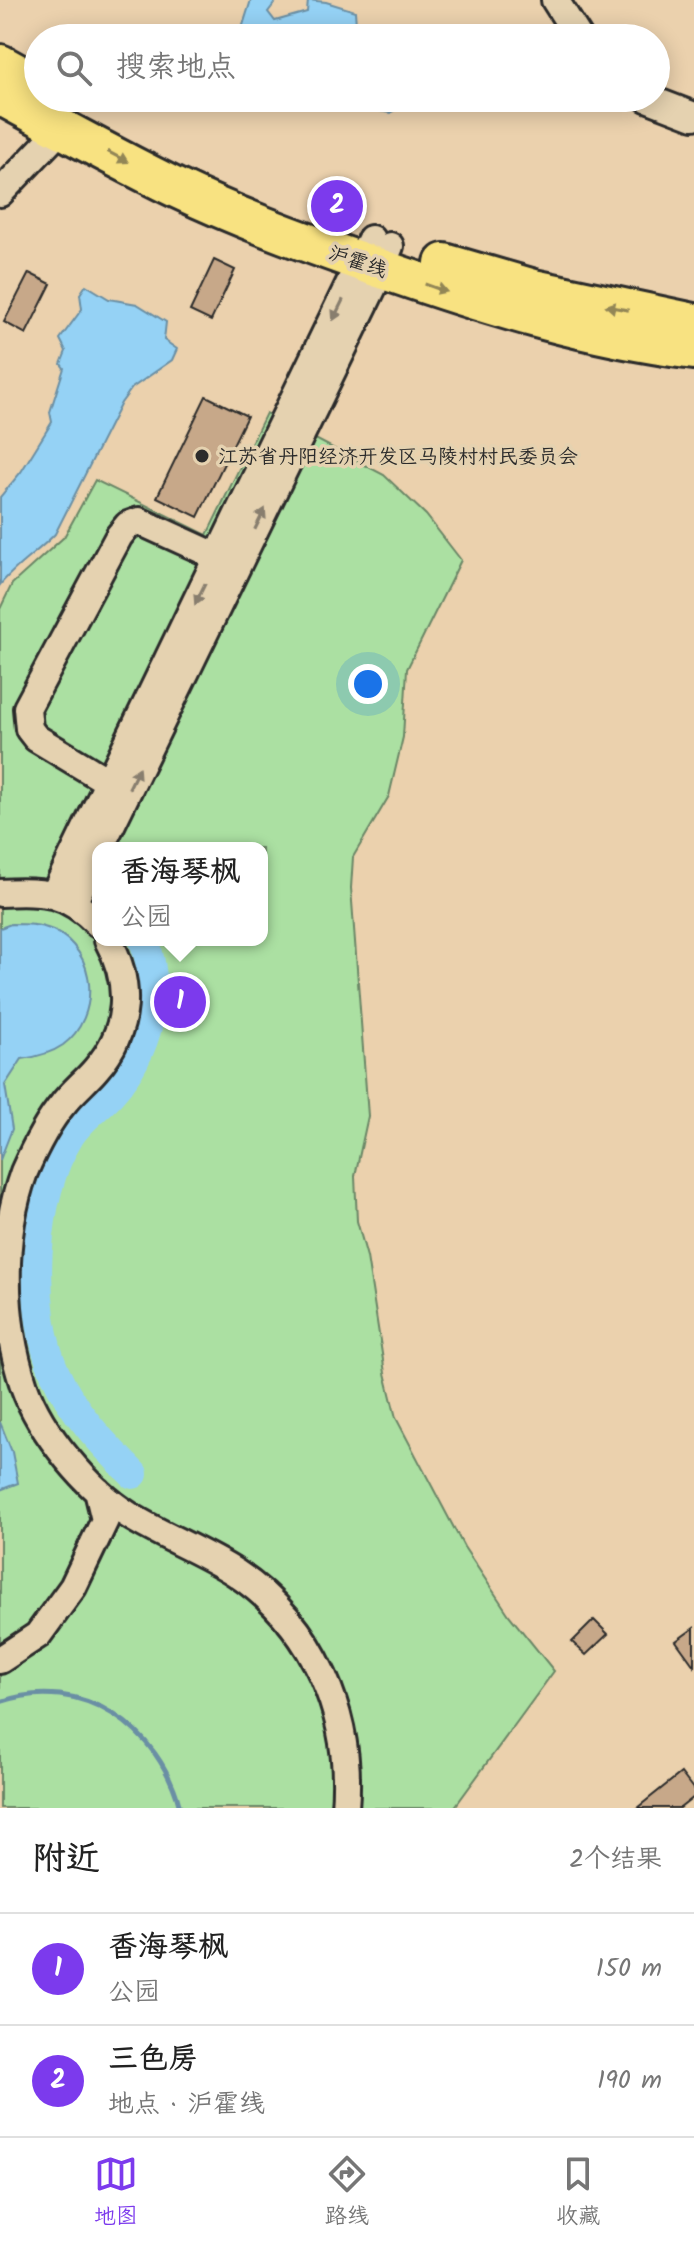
<!DOCTYPE html>
<html lang="zh">
<meta charset="utf-8">
<style>
:root{--surface:#fff;--page:#f2f2f2;--text:#222;--muted:#767676;--line:#e0e0e0;--accent:#7c3aed}
body{margin:0;font-family:Kalam,"LXGW WenKai TC",sans-serif;background:var(--page);color:var(--text)}
.you{position:absolute;left:368px;top:684px;width:28px;height:28px;margin:-20px;border:6px solid #fff;border-radius:50%;background:#1a73e8;box-shadow:0 0 0 12px #1a73e833}
.badge{display:grid;place-items:center;width:52px;height:52px;border-radius:50%;background:var(--accent);color:#fff;font-size:26px;font-weight:700}
.pin{position:absolute;translate:-50% -50%;border:4px solid #fff;box-shadow:0 2px 8px #0006}
.popup{position:absolute;left:92px;top:842px;width:176px;height:104px;box-sizing:border-box;display:grid;place-content:center;border-radius:16px;background:var(--surface);filter:drop-shadow(0 2px 6px #0005);font-size:26px;white-space:nowrap;color:var(--muted)}
.popup b{font-size:30px;color:var(--text)}
.popup::after{content:'';position:absolute;left:50%;top:100%;margin-left:-16px;border:16px solid transparent;border-top-color:var(--surface)}
.list{margin:0;padding:0;list-style:none}
h2{display:flex;justify-content:space-between;align-items:center;height:104px;margin:0;padding:0 32px;font-size:34px}
h2 small{font-size:26px;font-weight:400;color:var(--muted)}
.list li{display:grid;grid-template-columns:52px 1fr auto;gap:24px;align-items:center;box-sizing:border-box;height:112px;padding:0 32px;border-top:2px solid var(--line)}
.list b{display:block;font-size:30px;white-space:nowrap}
.list p{margin:0;font-size:26px;white-space:nowrap;color:var(--muted)}
.list em{font-size:26px;font-style:normal;color:var(--muted)}
.icon{flex:none;width:44px;height:44px;fill:none;stroke:currentColor;stroke-width:2;stroke-linecap:round;stroke-linejoin:round}
.map{position:relative;flex:none;width:694px;height:1808px;overflow:hidden}
.search{position:absolute;background:var(--surface);box-shadow:0 4px 20px #0003;left:24px;right:24px;top:24px;height:88px;display:flex;align-items:center;gap:20px;box-sizing:border-box;padding:0 28px;border-radius:44px;color:var(--muted);font-size:30px}
.sheet{height:328px;background:var(--surface)}
nav{display:flex;justify-content:space-around;align-items:center;box-sizing:border-box;height:112px;border-top:2px solid var(--line);background:var(--surface);font-size:22px;color:var(--muted)}
nav a{display:grid;justify-items:center;gap:4px}
nav .on{color:var(--accent)}
.map>svg:first-child{display:block}
</style>
<div class="map">
<svg width="694" height="1808" viewBox="0 0 694 1808">
<rect width="100%" height="100%" fill="#ebd1ad"/>
<filter id="ink" filterUnits="userSpaceOnUse"><feTurbulence type="fractalNoise" baseFrequency=".0125" numOctaves="2"/><feDisplacementMap in="SourceGraphic" scale="16" xChannelSelector="R" yChannelSelector="G"/><feConvolveMatrix kernelMatrix="1 2 1 2 8 2 1 2 1" color-interpolation-filters="sRGB"/></filter>
<g filter="url(#ink)">
<path fill="#abe0a2" stroke="#6b8666" stroke-width="2" fill-rule="evenodd" d="M266,413L384,475L426,515L461,560L407,669L403,737L389,796L353,857L351,888L368,1116L355,1176L357,1221L367,1257L385,1373L396,1418L464,1547L509,1615L554,1671L454,1808H0V609L12,584L64,537L95,480L207,535ZM98,848H262V940H98Z"/>
<path fill="#95d2f5" stroke="#6b8fa4" stroke-width="2" d="M251,0H277L268,12L275,21L307,12L308,0L326,2L355,11L356,25L365,38H239Z
M277,98H414L390,113L336,103L283,101Z
M86,285L109,299L137,304L166,322L164,340L177,349L172,360L132,388L121,403L55,534C38,552 16,565 0,585V497L21,472L52,422L50,412L64,368L61,364L66,351L60,339L82,309L80,294Z
M11,924C26,924 39,924 53,930C98,951 101,1017 63,1045C50,1054 36,1057 22,1059L5,1085L12,1129L0,1160V928Z
M0,1422L12,1452L18,1483L0,1490Z"/>
<g fill="none" stroke-linecap="round" stroke-linejoin="round">
<path stroke="#6b8fa4" stroke-width="5" d="M0,1702C82,1673 160,1728 180,1808"/>
<path stroke="#95d2f5" stroke-width="30" d="M133,1474C104,1445 72,1412 55,1373C27,1311 32,1194 69,1137C79,1120 98,1108 111,1093C148,1052 163,993 144,940"/>
</g>
<path fill="#c7a889" stroke="#2b2b2b" stroke-width="2" d="M214,260L235,270L211,321L190,311Z
M29,273L51,284L26,334L4,322Z
M206,396L247,416L198,517L157,497Z
M594,1620L608,1634L586,1655L572,1642Z
M694,1628V1666L676,1641Z
M681,1773L694,1790V1797L680,1808H637Z"/>
<g fill="none" stroke-linecap="round" stroke-linejoin="round">
<g stroke="#2b2b2b" stroke-width="32">
<path id="minor" d="M555,0L579,38
M647,98L694,116
M0,193L62,128
M109,782L36,738L29,729L27,708L119,536L128,525L139,521L218,557
M100,848L373,287L390,246
M0,893C43,890 67,892 98,924
M54,895L371,239
M73,903L98,852
M108,940C132,984 130,1030 96,1069C86,1081 73,1091 63,1104C47,1123 34,1149 24,1172C0,1238 2,1320 24,1386C40,1432 88,1490 130,1516C164,1537 202,1551 236,1573C314,1625 353,1716 345,1808
M0,1660L38,1635L73,1587L105,1520L98,1491"/>
</g>
<g stroke="#2b2b2b" stroke-width="44">
<path id="highway" d="M0,64L38,85
M0,95C59,127 118,160 178,189C247,222 321,248 393,273C491,307 591,337 694,350
M444,263L534,289L694,323"/>
</g>
<use href="#minor" stroke="#e5d2b0" stroke-width="26"/>
<use href="#highway" stroke="#f8e281" stroke-width="38"/>
</g>
<defs><path id="oneway-solid" d="M-6-.8H1V-3.2L6.5 0L1 3.2V.8H-6Z" transform="scale(2)"/></defs>
<g fill="#928656">
<use href="#oneway-solid" transform="translate(118 157) rotate(28)"/>
<use href="#oneway-solid" transform="translate(436 288) rotate(19)"/>
<use href="#oneway-solid" transform="translate(617 308) rotate(-169)"/>
</g>
<g fill="#887e6e">
<use href="#oneway-solid" transform="translate(338 310) rotate(116)"/>
<use href="#oneway-solid" transform="translate(260 519) rotate(-64)"/>
<use href="#oneway-solid" transform="translate(200 594) rotate(116)"/>
<use href="#oneway-solid" transform="translate(134 778) rotate(-64)"/>
</g>
</g>
<circle fill="#2b2b2b" stroke="#e5d2b0" stroke-width="3" cx="202" cy="456" r="8"/>
<g text-anchor="middle" stroke-width="7" stroke-linejoin="round" paint-order="stroke">
<g font-size="20" fill="#2b2b2b" stroke="#e5d2b0">
<text transform="translate(358 261) rotate(19)" y="7">沪霍线</text>
</g>
<g font-size="20" fill="#2b2b2b" stroke="#e5d2b0" text-anchor="start">
<text x="218" y="463">江苏省丹阳经济开发区马陵村村民委员会</text>
</g>
</g>
</svg>
<div class="you"></div>
<div class="pin badge" style="left:180px;top:1002px">1</div>
<div class="popup"><b>香海琴枫</b>公园</div>
<div class="pin badge" style="left:337px;top:206px">2</div>
<div class="search"><svg class="icon" aria-label="search" viewBox="0 0 24 24"><circle cx="10" cy="10" r="6"/><path d="M15 15l6 6"/></svg>搜索地点</div>
</div>
<section class="sheet">
<h2>附近<small>2个结果</small></h2>
<ul class="list">
<li><span class="badge">1</span><div><b>香海琴枫</b><p>公园</p></div><em>150 m</em></li>
<li><span class="badge">2</span><div><b>三色房</b><p>地点 · 沪霍线</p></div><em>190 m</em></li>
</ul>
</section>
<nav>
<a class="on"><svg class="icon" aria-label="map" viewBox="0 0 24 24"><path d="M3 6l6-2 6 2 6-2v14l-6 2-6-2-6 2zM9 4v14M15 6v14"/></svg>地图</a>
<a><svg class="icon" aria-label="directions" viewBox="0 0 24 24"><path d="M12 3l9 9-9 9-9-9zM9 14v-3h6M13 9l2 2-2 2"/></svg>路线</a>
<a><svg class="icon" aria-label="saved" viewBox="0 0 24 24"><path d="M7 4h10v16l-5-4-5 4z"/></svg>收藏</a>
</nav>
